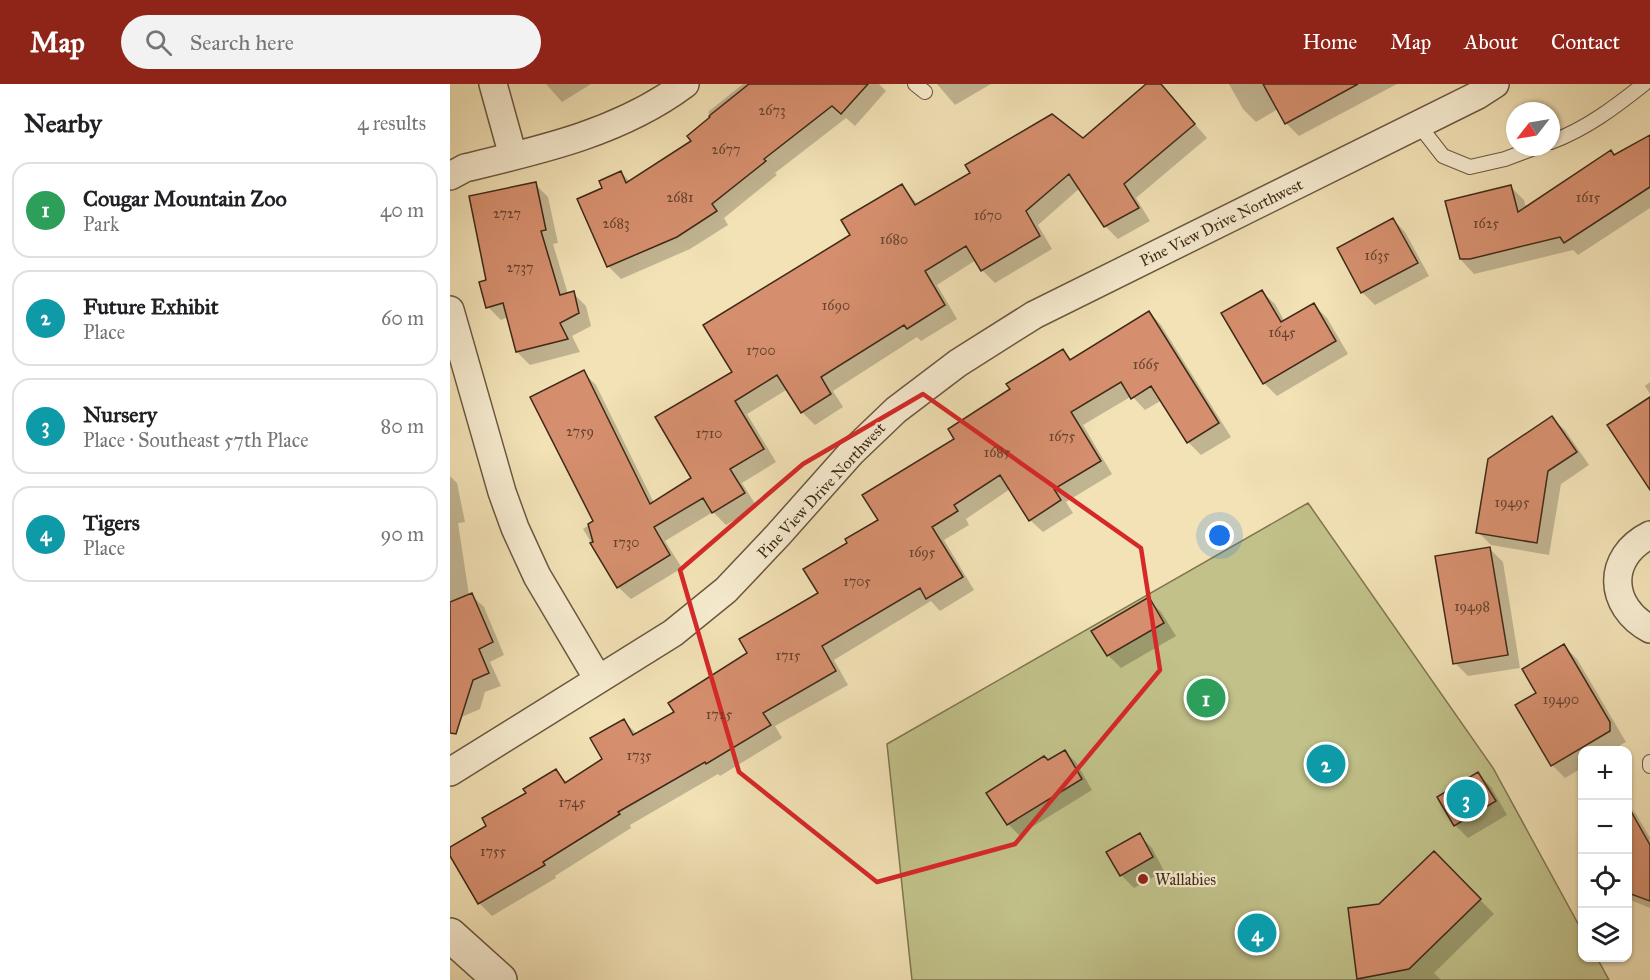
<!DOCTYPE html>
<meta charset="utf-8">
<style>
:root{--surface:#fff;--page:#f2f2f2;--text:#202124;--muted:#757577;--line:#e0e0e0;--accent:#8f2418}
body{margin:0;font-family:"IM FELL Great Primer",serif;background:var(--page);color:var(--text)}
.controls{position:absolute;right:18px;bottom:18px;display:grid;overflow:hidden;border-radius:12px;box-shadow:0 2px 4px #0004}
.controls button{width:54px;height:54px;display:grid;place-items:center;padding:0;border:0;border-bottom:2px solid var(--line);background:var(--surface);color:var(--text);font:30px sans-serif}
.compass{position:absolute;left:1056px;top:18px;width:54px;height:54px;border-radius:50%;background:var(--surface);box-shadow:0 2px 4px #0004;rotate:239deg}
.you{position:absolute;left:770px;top:452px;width:21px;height:21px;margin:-15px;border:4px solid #fff;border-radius:50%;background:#1a73e8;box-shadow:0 0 0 9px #1a73e833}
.badge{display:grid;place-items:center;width:39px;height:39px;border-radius:50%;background:var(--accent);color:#fff;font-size:20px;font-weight:700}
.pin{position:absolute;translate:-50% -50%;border:3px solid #fff;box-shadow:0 2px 6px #0006}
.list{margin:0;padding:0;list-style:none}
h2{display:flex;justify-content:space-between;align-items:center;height:78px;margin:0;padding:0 24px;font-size:26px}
h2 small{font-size:20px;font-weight:400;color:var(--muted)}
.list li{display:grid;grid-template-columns:39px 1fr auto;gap:18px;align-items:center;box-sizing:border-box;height:96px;margin:0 12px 12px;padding:0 12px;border:2px solid var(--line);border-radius:18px}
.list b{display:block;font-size:22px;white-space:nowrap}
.list p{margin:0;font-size:20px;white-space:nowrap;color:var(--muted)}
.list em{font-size:20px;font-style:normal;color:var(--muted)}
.icon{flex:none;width:33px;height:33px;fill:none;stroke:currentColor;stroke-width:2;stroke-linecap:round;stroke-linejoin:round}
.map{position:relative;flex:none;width:1200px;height:896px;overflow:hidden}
header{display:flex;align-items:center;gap:36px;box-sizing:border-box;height:84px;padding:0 30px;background:var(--accent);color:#fff}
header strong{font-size:28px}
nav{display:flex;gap:33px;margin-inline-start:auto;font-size:21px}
.search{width:420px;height:54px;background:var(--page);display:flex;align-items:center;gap:15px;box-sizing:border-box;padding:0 21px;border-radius:33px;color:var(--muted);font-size:22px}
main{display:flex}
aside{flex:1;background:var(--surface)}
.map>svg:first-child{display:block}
</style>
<header>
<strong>Map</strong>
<div class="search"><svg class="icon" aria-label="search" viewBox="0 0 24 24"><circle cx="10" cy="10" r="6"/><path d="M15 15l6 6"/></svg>Search here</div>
<nav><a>Home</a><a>Map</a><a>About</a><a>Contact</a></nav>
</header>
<main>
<aside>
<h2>Nearby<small>4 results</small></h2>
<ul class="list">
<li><span class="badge" style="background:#2e9e5b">1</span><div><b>Cougar Mountain Zoo</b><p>Park</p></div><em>40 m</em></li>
<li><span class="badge" style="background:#0f9aa8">2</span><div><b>Future Exhibit</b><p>Place</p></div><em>60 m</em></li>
<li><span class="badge" style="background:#0f9aa8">3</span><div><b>Nursery</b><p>Place · Southeast 57th Place</p></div><em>80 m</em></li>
<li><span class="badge" style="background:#0f9aa8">4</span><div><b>Tigers</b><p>Place</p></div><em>90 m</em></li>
</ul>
</aside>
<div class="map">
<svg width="1200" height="896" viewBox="0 0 1200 896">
<rect width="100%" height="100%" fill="#f2e2b6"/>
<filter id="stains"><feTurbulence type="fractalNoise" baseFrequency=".00333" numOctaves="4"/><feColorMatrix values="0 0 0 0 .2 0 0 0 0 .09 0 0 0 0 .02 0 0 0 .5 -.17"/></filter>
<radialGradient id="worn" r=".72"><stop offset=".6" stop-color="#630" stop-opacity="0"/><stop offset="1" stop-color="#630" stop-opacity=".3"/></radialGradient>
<path fill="#c1c189" stroke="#807550" stroke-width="1.5" d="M858,419L1043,684L1132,847V874H1147L1159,896H462L437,660Z"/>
<path fill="#0003" d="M96,0H141L112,18Z
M293,0H429L436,7L405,42L396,34L325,89L327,91L274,134L278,141L240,165L171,195L159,183L129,115L154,105L171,88L180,98L243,57L262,34L258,28Z
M487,0H541L505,21Z
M699,0H710L757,54L686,114L700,137L668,155L655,142L630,104L588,141L602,165L545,199L532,186L526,176L487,201L507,235L471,257L467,253L383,307L393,323L365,341L352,328L338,305L297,330L326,378L292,399L307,423L276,441L263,428L215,457L232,484L181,515L168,503L133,445L145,437L133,288L146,301L204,419L243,395L284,288L402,151L452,101L468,121L633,56Z
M779,0H947L849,52L836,39L828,25L806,38L793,25Z
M1200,53V124L1128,171L1123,166L1024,190L1012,177L997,118L1061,103L1074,116L1076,124Z
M85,100L98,113L108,159L103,160L118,210L123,209L136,222L141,242L122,252L130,268L80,281L67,268L58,233L51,236L38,223V197Z
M943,135L955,148L979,192L925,221L912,208Z
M812,208L825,220L835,238L864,221L877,234L898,270L827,312L814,299Z
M699,228L711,241L781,353L751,371L738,358L712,316L695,326L682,312L633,341L662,390L616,418L623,429L593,448L580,436L560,405L516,435L519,441L494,456L524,506L490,527L481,517L384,576L398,601L325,642L332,654L270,692L268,690L180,741L181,744L105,792L106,794L42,832L29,819L0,769V765L38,742L105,687L118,699L154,676L174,637L187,650L226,628L299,570L370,510L399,459L430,436L506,355L562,306L613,267L622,276Z
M1200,298V310L1195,302Z
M1102,334L1115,346L1139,381L1111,400L1099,471L1041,461L1028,448Z
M0,392L7,399L15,438L8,439L19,511H21L34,523L54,571L40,578L51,602L35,608L30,625L0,638Z
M1040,465L1053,478L1070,584L1018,592L1005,579Z
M698,515L711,528L726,552L671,584L658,571L644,547Z
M1114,562L1127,575L1176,658L1162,666H1132V684L1115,694L1102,681L1067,622L1088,609Z
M615,668L626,678L642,706L569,751L558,740L598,677Z
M1028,690L1041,703L1057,731L1018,754L1005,741Z
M1178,721L1186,730L1200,754V824L1178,815Z
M689,751L702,764L714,787L684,804L671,791Z
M984,769L1044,830L984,889L991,896H910L908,894L930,822Z"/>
<path fill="#d68f6e" stroke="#3f2918" stroke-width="1.5" d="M299,0H418L391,30L382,22L314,75L316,77L262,120L267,127L227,153L157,183L127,115L152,104L149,97L171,87L176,99L241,57L237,52L260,33L259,32Z
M696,0H711L745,40L674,100L689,124L654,143L619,90L576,127L590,152L531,187L516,162L475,187L495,221L457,245L454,241L371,293L381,310L351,329L327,291L285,317L314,365L280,385L295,409L262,429L253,414L204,443L220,471L167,504L140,459L143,458L138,440L143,437L80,313L134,286L200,420L241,394L205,333L282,288L253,241L400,151L391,136L452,100L465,121L520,89L515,81L602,30L633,54Z
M813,0H908L835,40Z
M1200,51V103L1114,159L1110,153L1020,175H1010L995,117L1061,101L1068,128L1161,66L1164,71Z
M86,98L96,146L91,147L110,211L124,207L129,229L110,239L118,255L66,268L53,219L36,224L29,198L36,196L19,112Z
M943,134L968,179L911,209L887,164Z
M812,206L831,238L864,219L886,257L813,300L771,229Z
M699,227L769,339L737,359L701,302L681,315L671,298L621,328L651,377L604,405L611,416L579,437L550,391L504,421L508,427L482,443L513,493L476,515L470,504L372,562L386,587L313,629L321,641L256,680L255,678L168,728L170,730L93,778L95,781L28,820L0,772V763L36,742L32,734L76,709L73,705L106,685L115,699L152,675L140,654L174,635L183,651L224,628L218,619L297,569L289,555L368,509L353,485L397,459L395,455L428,436L412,411L504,355L498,345L560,305L556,300L613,265L620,276Z
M1200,313V406L1157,341Z
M1102,332L1127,368L1098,387L1087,459L1026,449L1038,375Z
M1040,463L1058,571L1003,580L985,472Z
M22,509L43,558L29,565L39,589L23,596L6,650L0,649V518Z
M699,513L714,539L657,572L641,547Z
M1114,560L1160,638V647L1101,682L1065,621L1086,609L1072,585Z
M615,666L632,695L557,741L536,709L594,672L598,676Z
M1028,688L1046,717L1004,742L987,713Z
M1178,722L1200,761V817L1178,809Z
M690,749L703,773L670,792L656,768Z
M984,767L1031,815L959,885L907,895L898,824L929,820Z"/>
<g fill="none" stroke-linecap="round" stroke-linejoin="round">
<g stroke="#6c5740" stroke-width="16">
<path id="service" d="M465,0L475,8
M968,40L993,72L1020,83L1055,75L1087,63
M1101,58C1136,45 1165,23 1194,0
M1200,678V682"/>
</g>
<g stroke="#6c5740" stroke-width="30">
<path id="minor" d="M43,0L63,72
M0,92L15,84C91,66 171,48 235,0
M0,226L52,408L65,444L87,492L148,595
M1200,451C1156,473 1158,522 1200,545
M0,688L223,549L276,506L328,451L401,369L446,326L508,279L584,231L1028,11L1045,0"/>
</g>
<g stroke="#6c5740" stroke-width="36">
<path id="tertiary" d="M0,851L50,896"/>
</g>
<use href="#service" stroke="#f7ecd0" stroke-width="14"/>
<use href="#minor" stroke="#f7ecd0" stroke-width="27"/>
<use href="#tertiary" stroke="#f7ecd0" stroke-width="33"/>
</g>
<path fill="none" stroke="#d62828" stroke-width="4.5" stroke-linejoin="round" d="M473,310L691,464L710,586L565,760L427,798L289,688L230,486L353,380Z"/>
<circle fill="#8f2418" stroke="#f7ecd0" stroke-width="2" cx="693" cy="795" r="6"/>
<g text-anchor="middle" stroke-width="4.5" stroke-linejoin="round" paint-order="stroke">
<g font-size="14" fill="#65422e">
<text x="322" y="31">2673</text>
<text x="276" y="70">2677</text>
<text x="230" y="118">2681</text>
<text x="1138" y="118">1615</text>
<text x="57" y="134">2727</text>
<text x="538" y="136">1670</text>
<text x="166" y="144">2683</text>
<text x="1036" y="144">1625</text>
<text x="444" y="160">1680</text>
<text x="927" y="176">1635</text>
<text x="70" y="188">2737</text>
<text x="386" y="226">1690</text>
<text x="832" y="253">1645</text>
<text x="311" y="271">1700</text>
<text x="696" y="285">1665</text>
<text x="130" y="352">2759</text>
<text x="259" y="354">1710</text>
<text x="612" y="357">1675</text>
<text x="547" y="373">1685</text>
<text x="1062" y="423">19495</text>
<text x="176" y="463">1730</text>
<text x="472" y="473">1695</text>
<text x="407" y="502">1705</text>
<text x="1022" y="527">19498</text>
<text x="338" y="576">1715</text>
<text x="1111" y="620">19490</text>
<text x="269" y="635">1725</text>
<text x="189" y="676">1735</text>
<text x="122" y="723">1745</text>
<text x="43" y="772">1755</text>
</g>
<g font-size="16" fill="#3f2918" stroke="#f7ecd0">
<text transform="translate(771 138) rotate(-26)" y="6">Pine View Drive Northwest</text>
<text transform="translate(371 406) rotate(-47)" y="6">Pine View Drive Northwest</text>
</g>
<g font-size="16" fill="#3f2918" stroke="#f7ecd0" text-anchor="start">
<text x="705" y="801">Wallabies</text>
</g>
</g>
<rect width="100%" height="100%" filter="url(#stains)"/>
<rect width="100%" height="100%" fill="url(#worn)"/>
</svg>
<div class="controls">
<button>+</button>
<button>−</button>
<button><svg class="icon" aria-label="locate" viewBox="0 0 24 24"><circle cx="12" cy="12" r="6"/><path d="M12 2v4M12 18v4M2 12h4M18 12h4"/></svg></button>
<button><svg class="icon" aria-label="layers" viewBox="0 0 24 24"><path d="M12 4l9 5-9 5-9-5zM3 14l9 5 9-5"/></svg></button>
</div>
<svg class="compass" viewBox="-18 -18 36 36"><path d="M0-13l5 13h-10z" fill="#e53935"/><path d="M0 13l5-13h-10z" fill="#757577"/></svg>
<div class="you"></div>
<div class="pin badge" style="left:756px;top:614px;background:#2e9e5b">1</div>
<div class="pin badge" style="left:876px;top:680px;background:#0f9aa8">2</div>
<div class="pin badge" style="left:1016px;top:715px;background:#0f9aa8">3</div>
<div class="pin badge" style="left:807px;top:849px;background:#0f9aa8">4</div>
</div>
</main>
